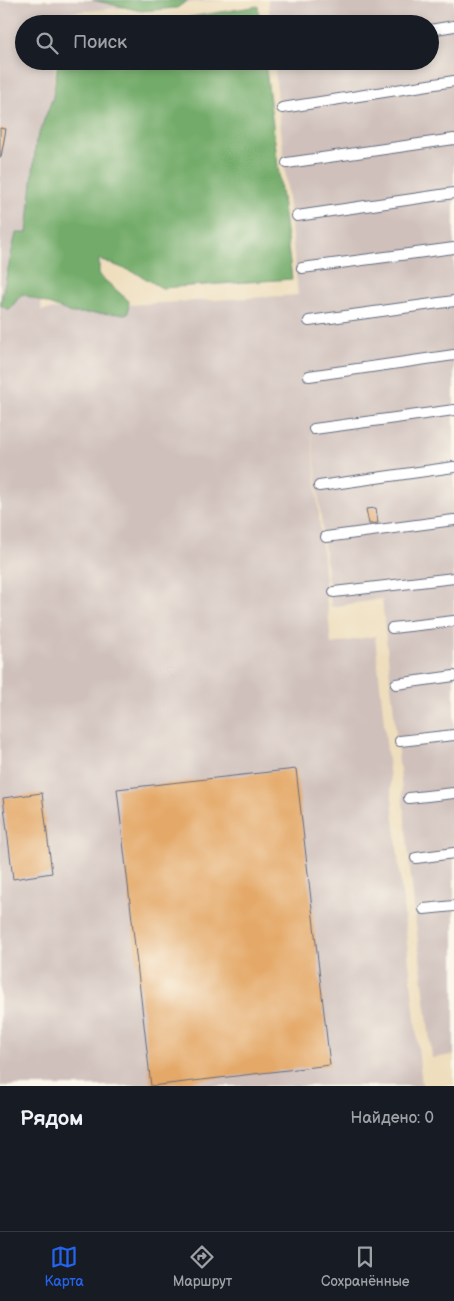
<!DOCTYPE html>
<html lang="ru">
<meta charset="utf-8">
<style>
:root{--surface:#171b24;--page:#20242c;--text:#f1f3f6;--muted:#9ea1a6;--line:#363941;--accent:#2563eb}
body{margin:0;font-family:"Balsamiq Sans",sans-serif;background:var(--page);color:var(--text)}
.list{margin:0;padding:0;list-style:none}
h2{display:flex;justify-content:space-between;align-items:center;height:65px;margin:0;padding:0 20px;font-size:21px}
h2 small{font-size:16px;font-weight:400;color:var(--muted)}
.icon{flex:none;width:28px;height:28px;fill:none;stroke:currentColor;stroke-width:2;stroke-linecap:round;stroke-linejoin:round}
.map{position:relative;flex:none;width:454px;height:1086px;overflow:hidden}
.search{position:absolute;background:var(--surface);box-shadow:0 2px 8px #0003;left:15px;right:15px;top:15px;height:55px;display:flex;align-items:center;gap:12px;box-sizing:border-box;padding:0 18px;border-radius:28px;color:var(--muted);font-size:19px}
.sheet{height:145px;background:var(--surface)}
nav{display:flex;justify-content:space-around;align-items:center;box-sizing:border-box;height:70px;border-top:1px solid var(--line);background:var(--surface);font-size:14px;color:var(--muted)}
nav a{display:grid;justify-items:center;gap:2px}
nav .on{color:var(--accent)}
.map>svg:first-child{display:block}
</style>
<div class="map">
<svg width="454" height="1086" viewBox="0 0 454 1086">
<rect width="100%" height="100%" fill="#fbf7ec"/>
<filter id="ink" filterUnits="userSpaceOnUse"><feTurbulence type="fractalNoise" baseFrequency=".02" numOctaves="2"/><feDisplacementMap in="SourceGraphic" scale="10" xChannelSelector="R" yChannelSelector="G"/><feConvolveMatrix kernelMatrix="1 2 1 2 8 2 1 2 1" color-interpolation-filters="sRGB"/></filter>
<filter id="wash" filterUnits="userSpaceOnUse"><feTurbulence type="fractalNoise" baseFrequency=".0096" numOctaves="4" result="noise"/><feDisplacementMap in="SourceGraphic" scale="20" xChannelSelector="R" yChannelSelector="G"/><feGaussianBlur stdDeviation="1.12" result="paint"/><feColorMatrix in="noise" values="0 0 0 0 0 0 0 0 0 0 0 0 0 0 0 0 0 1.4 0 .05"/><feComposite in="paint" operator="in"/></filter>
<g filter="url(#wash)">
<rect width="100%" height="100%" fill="#eedebd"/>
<path fill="#cfc0bb" d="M0,0H225L59,13L58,24H24V61H55L41,310L298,295L274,61H430V24H270L268,0H454V1055L432,1058L415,916L382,599L331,607L310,419L331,644L375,636L422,1086H0Z"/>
<path fill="#73ac6b" stroke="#476e64" d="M93,0H188L177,8L141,11Z
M258,6L260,24H148Z
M58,61H265L292,279L162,288L138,274L99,259V275L129,301L128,314L72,313L22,294L9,310L0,305L16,233H27L36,141L53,97Z"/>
<g id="blocks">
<path fill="#e4a868" d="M0,128L6,129L1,157H0Z
M376,508L378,523L369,524L366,509Z
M296,769L330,1065L151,1086L117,789Z
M42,793L52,873L13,879L3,798Z"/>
</g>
</g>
<g filter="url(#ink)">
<use href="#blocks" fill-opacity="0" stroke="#656c7f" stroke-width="1"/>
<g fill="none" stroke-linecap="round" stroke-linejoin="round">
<g stroke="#656c7f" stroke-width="12">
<path id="service" d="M430,30L454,26
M282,108L454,81
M287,163L454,139
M297,216L454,193
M302,268L454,248
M309,321L454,301
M309,376L454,355
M314,429L454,410
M319,486L454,467
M326,537L454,520
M334,592L454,578
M392,628L454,621
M396,684L454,676
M400,741L454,735
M409,798L454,793
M416,858L454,853
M424,909L454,906"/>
</g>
<use href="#service" stroke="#fff" stroke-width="10"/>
</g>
</g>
</svg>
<div class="search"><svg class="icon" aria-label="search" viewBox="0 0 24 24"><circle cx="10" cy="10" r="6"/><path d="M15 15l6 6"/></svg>Поиск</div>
</div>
<section class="sheet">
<h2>Рядом<small>Найдено: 0</small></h2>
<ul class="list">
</ul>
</section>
<nav>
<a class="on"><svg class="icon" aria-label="map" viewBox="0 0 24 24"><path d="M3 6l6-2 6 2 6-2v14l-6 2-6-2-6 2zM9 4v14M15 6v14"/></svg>Карта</a>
<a><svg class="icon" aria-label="directions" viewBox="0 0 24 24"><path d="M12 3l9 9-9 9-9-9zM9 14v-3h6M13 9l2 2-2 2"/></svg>Маршрут</a>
<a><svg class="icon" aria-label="saved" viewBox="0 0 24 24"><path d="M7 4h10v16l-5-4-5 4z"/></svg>Сохранённые</a>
</nav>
